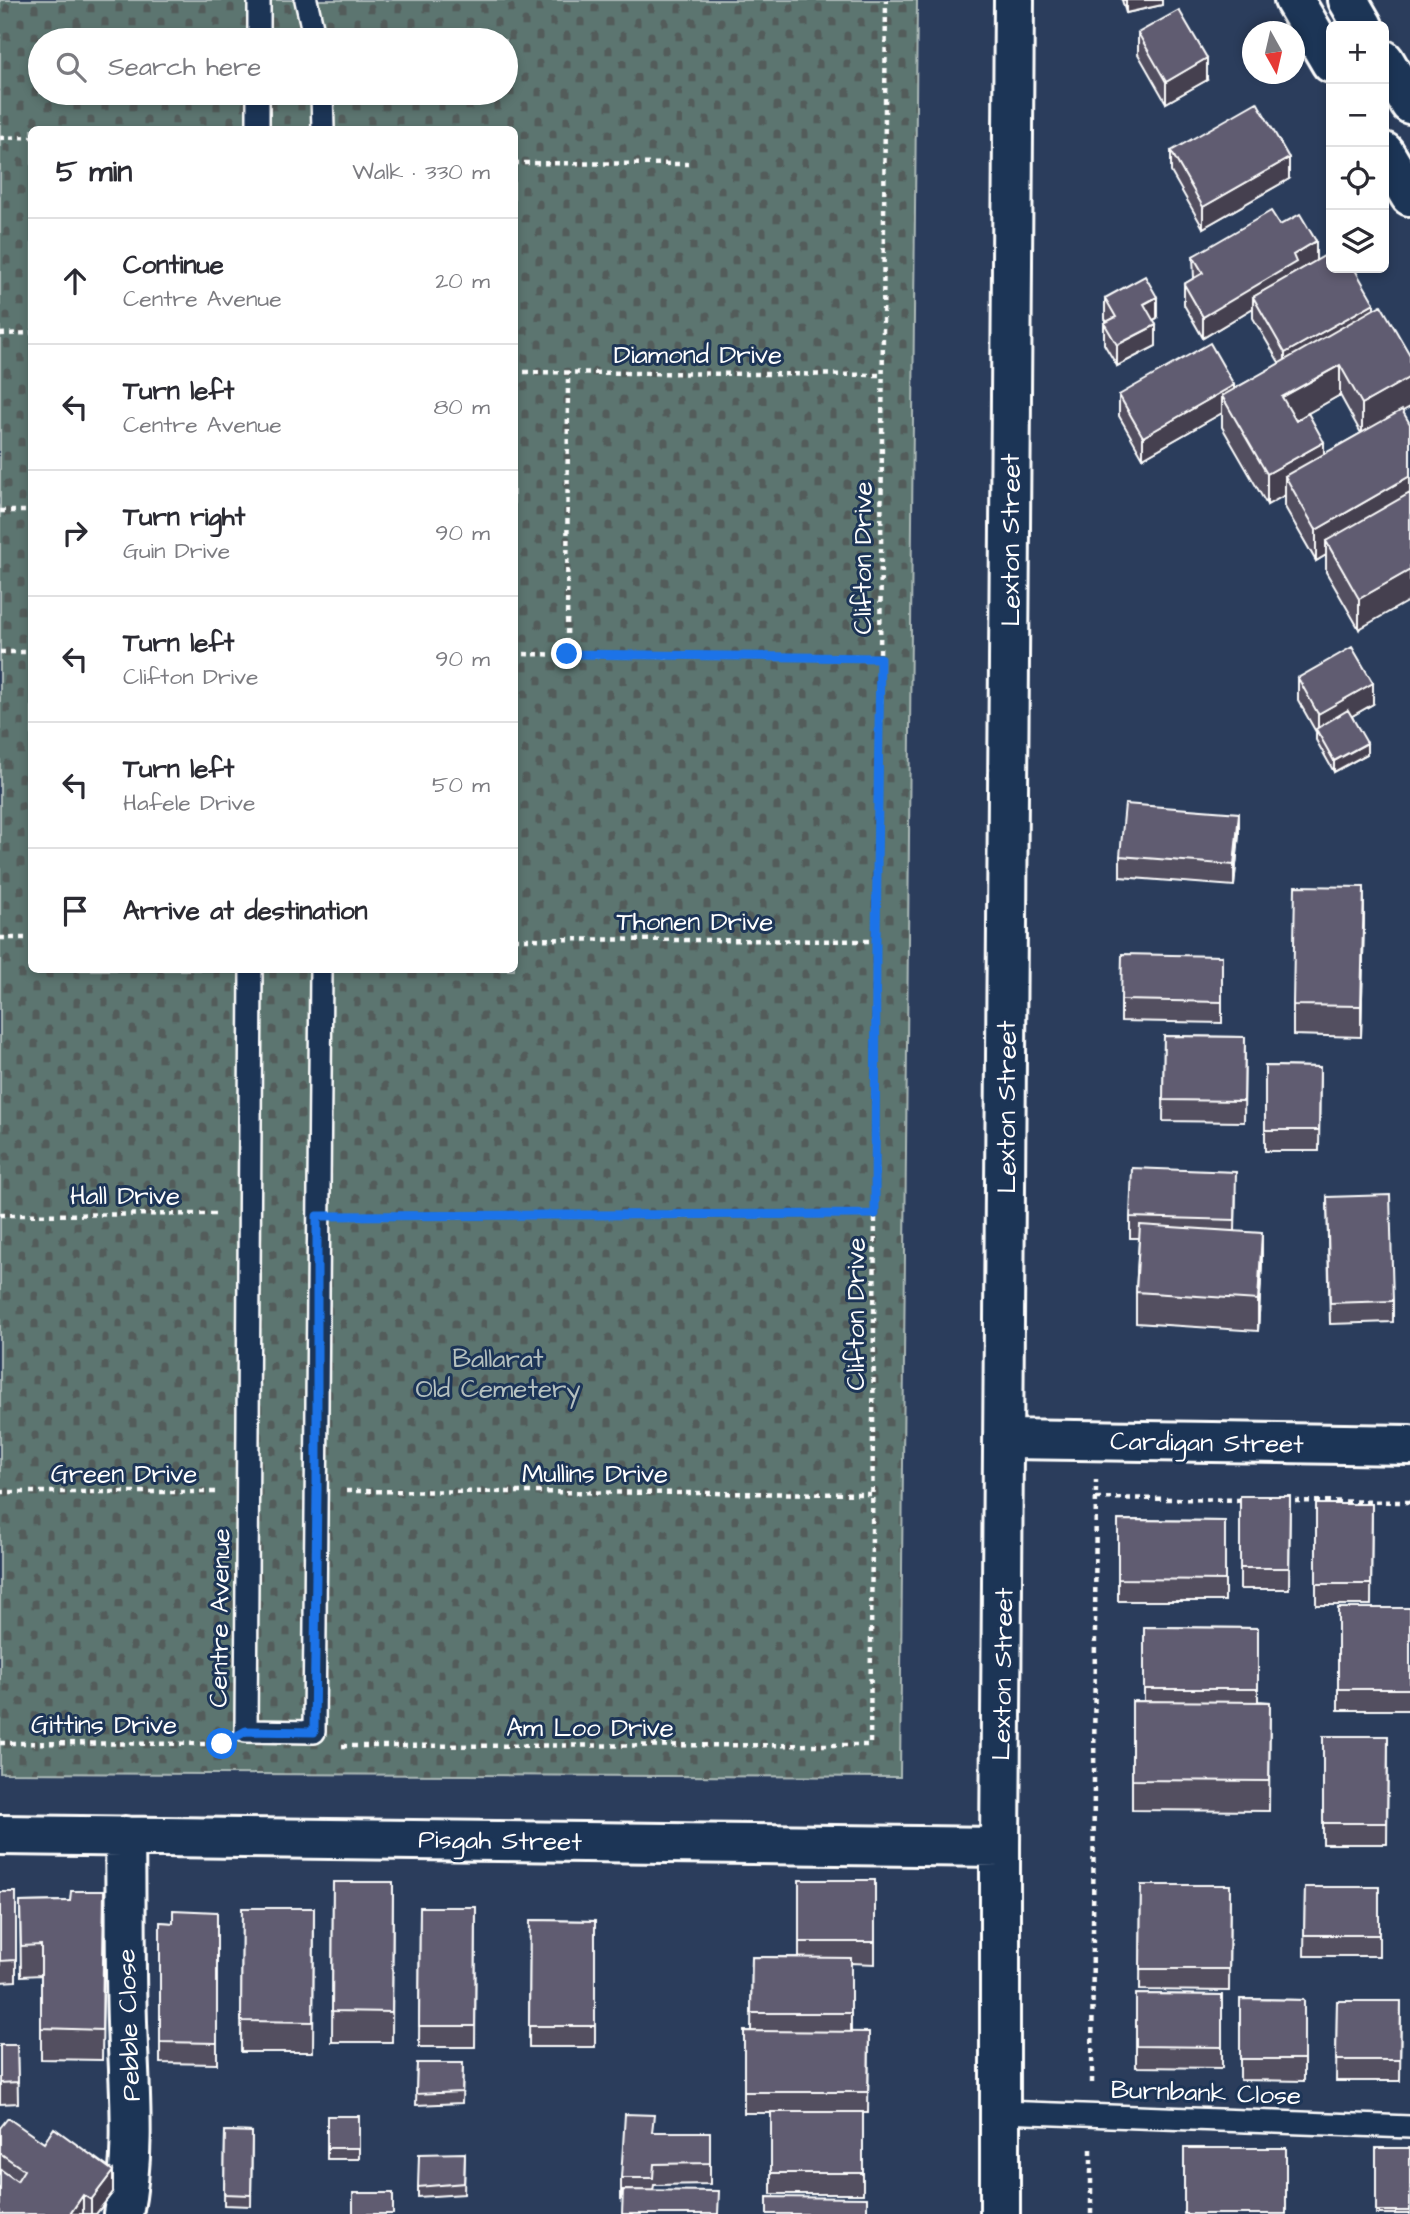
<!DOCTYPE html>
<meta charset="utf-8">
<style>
:root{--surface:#fff;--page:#f2f2f3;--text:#2b2b33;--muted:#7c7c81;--line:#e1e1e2}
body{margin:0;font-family:"Architects Daughter",sans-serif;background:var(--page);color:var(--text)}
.controls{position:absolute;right:21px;top:21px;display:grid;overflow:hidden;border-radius:10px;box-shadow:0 4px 10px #0003}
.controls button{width:63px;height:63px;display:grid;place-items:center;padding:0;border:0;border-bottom:2px solid var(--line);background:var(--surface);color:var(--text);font:35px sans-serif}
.compass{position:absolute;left:1242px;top:21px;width:63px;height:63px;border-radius:50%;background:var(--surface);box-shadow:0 4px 10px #0003;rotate:172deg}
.stop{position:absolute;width:21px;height:21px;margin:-16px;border:5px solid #1a73e8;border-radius:50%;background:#fff}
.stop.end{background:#1a73e8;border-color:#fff;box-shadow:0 2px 7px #0008}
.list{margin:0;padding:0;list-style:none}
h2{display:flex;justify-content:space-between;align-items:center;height:91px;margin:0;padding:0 28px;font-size:30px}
h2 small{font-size:23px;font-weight:400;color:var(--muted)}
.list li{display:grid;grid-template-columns:46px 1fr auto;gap:21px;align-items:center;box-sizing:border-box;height:126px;padding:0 28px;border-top:2px solid var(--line)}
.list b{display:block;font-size:26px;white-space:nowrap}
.list p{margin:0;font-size:23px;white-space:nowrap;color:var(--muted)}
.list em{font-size:23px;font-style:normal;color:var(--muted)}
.icon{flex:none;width:38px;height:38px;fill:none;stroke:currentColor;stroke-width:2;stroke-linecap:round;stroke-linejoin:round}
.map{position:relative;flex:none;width:1410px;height:2214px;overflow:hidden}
.search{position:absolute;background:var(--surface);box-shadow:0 4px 10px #0003;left:28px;top:28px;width:490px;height:77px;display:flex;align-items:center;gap:18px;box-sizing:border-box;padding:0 24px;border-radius:38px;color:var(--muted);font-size:26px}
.panel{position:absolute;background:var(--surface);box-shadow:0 4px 10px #0003;left:28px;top:126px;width:490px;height:847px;border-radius:10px}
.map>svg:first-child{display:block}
</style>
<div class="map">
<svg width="1410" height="2214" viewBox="0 0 1410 2214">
<defs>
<pattern id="cemetery-stones" width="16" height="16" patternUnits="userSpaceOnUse" patternTransform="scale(1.75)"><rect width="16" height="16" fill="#5b7470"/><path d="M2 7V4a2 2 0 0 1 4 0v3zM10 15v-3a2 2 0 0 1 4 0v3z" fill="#525c5a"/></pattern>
</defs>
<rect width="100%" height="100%" fill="#2b3d5c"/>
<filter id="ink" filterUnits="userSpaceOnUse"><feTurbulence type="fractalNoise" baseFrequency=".0143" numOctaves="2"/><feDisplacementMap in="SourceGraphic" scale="14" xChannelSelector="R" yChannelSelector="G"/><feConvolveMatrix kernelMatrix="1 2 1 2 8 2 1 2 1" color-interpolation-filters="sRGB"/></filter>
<g filter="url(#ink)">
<path fill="url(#cemetery-stones)" stroke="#adbab8" stroke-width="2" fill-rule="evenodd" d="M0,0H917L900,1777L0,1773ZM40,40H506V93H40ZM32,130H514V970H32Z"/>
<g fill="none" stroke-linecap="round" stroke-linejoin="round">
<g stroke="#fff" stroke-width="26">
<path id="lane" d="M259,0V40
M306,0L315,40
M322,93L323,130
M258,130V93
M251,970L246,1731L314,1732C318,1478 317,1224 321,970
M1001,2112L1410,2127"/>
</g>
<g stroke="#fff" stroke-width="44">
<path id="street" d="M1004,1439L1410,1445
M0,1835L1000,1847
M123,2214C136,2151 129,2086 127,2022C125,1960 126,1898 125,1836
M1000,2214V1847L1014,0"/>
</g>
<g stroke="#fff" stroke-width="44">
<path id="secondary" d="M1294,0L1331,63
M1348,0L1363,26
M1384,60L1410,104
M1384,152L1410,196"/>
</g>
<path stroke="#fff" stroke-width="4.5" stroke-dasharray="5 5" stroke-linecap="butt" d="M0,138L32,137
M514,163L688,164
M0,334L32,333
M514,372L881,375
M0,511H32
M0,652H32
M514,654L880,658
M567,654L568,372
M0,938H32
M514,939L876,941
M0,1215L217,1214
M348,1216L875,1214
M346,1491L873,1494
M0,1492H216
M1096,1498L1245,1500
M1285,1501L1410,1502
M0,1743L220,1744
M342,1746L870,1745L875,1214L876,941L880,658L886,0
M1092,2083L1096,1480
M1091,2214V2145"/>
<use href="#lane" stroke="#1d3557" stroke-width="21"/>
<use href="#street" stroke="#1d3557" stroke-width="38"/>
<use href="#secondary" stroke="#1d3557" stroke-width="38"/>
</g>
<path fill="#534f61" stroke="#fff" stroke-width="2" fill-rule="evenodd" d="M1122,0H1162V5L1126,13Z
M1138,33L1207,80L1166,103L1138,54Z
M1171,151L1289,179L1203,228L1171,172Z
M1280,225L1316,261L1374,310L1403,412L1359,629L1326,572V555L1316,561L1285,507V495L1267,505L1222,427V413L1143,458L1119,416V395L1234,389L1280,364L1253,318V308L1203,338L1184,305V284L1194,278L1193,256ZM1340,395L1361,433L1324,454L1296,420Z
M1105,298L1157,318L1154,320L1156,346L1117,366L1104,344V323L1107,322L1105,319Z
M1298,678L1373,704L1352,716L1367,754L1334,772L1316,740V732L1298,700Z
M1239,834L1234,886L1120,877V856Z
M1364,918L1361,1037L1293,1035V1005Z
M1222,956V1023L1121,1021V1000Z
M1164,1036L1245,1037L1244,1122L1163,1121Z
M1265,1066L1320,1067L1319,1151H1265Z
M1236,1193L1235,1231L1262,1263L1258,1331L1136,1323V1292L1139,1238H1130V1217Z
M1327,1197L1393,1301V1322L1330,1324Z
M1240,1496H1290L1289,1589H1240Z
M1316,1504H1372L1371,1605H1316Z
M1118,1520L1225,1521V1601H1118Z
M1338,1608H1410V1710H1338Z
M1144,1627L1258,1628V1701L1270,1702L1269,1811L1132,1810V1701H1144Z
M1323,1736H1388L1387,1844H1323Z
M799,1880H875V1964L851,1963V2032H869L868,2113H863V2194H771V2113H744V2031H751L752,1957H799Z
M333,1882H393L392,2042H332Z
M1141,1885H1230L1229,1991L1140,1990Z
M1305,1887H1379V1956H1304Z
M0,1892H16V1981L0,1982Z
M70,1901L104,1922L102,2060L41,2059V1975L21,1976L20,1902Z
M420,1907H476L475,2047H419Z
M242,1908H314L313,2052H241Z
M217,1912V2064L160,2063V1922L173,1923Z
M530,1920L595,1921V2047H529Z
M1136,1994L1222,1995V2068L1136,2067Z
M1240,1999L1304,2000V2081L1240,2080Z
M1337,2001H1401L1400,2081H1336Z
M0,2045H17L18,2103L0,2104Z
M417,2063H463L462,2103L416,2105Z
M327,2116H359V2159H327Z
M0,2128L113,2192L96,2214H0Z
M225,2131L252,2132L251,2206L224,2205Z
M654,2132H710V2184L654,2185L653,2191L621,2199V2178Z
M1376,2148H1410V2214H1376Z
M465,2153L464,2194L418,2197V2187Z"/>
<path fill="#44404f" stroke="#fff" stroke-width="2" d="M1126,0H1162V5L1126,13Z
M1207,58V80L1166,103V82Z
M1289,158V179L1203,228V207Z
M1316,241V262L1253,297V308L1203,338V317L1293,255Z
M1157,297V318L1144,325V304Z
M1374,303V324L1285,374V353Z
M1156,325V346L1117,366V345Z
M1340,365V395L1282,428V397Z
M1410,377V407L1362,434V404Z
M1234,385V406L1222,396V413L1143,458V437Z
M1324,442V473L1285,476V495L1267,505V474Z
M1410,476V507L1326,541V555L1316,561V530Z
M1410,570V600L1359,629V599Z
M1373,683V704L1319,735L1318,733V714Z
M1367,743V754L1334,772V761Z
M1239,813V834L1234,886V865Z
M1364,887V918L1361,1037V1006Z
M1262,1233V1263L1258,1331V1300Z
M113,2171V2192L96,2214H91V2200Z
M83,2195V2214H70Z"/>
<path fill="#615c71" stroke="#fff" stroke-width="2" d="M1179,10L1207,58L1166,82L1138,33Z
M1257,102L1289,158L1203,207L1171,151Z
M1271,211L1280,225L1300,214L1316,241L1293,255L1296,262L1203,317L1184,284L1203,273L1193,256Z
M1331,252V268H1354L1374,303L1285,353L1253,297Z
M1145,276L1157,297L1144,304L1156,325L1117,345L1104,323L1116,317L1105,298Z
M1381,305L1410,355V377L1362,404L1340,365L1282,397L1296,421L1308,413L1324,442L1267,474L1222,396Z
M1210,343L1234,385L1143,437L1119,395Z
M1402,410L1410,424V476L1316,530L1285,476Z
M1410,493V570L1359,599L1326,541Z
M1352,647L1373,683L1318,714L1298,678Z
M1348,710L1367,743L1334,761L1316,729Z
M1125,804L1239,813L1234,865L1120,856Z
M1295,886L1364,887L1361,1006L1293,1005Z
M1122,954L1222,956V1002L1121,1000Z
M1164,1036L1245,1037L1244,1101L1163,1100Z
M1265,1066L1320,1067L1319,1130H1265Z
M1132,1168L1236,1172L1235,1220L1130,1217Z
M1390,1195L1393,1301L1330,1303L1327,1197Z
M1140,1225L1262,1233L1258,1300L1136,1292Z
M1240,1496H1290L1289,1568H1240Z
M1316,1504H1372L1371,1584H1316Z
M1118,1520L1225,1521V1580L1118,1579Z
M1338,1608H1410V1689H1338Z
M1144,1627L1258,1628V1689H1144Z
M1132,1701L1270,1702L1269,1781L1132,1780Z
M1323,1736H1388L1387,1823H1323Z
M799,1880H875V1942H799Z
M333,1882H393L392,2012L332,2011Z
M1141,1885H1230L1229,1969H1140Z
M1305,1887H1379V1935H1304Z
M71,1891H104L102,2030L41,2028V1945L21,1946L20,1902L70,1901Z
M0,1892H16V1960L0,1961Z
M420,1907H476L475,2026H419Z
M242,1908H314L313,2022L241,2021Z
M173,1910L217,1912V2043L160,2042V1922L173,1923Z
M530,1920L595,1921V2026H529Z
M752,1957L851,1958V2013H751Z
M1136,1994L1222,1995V2047L1136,2046Z
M1240,1999L1304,2000V2059H1240Z
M1337,2001H1401L1400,2060H1336Z
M744,2031L869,2032L868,2092H744Z
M0,2045H17L18,2082L0,2083Z
M417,2063H463L462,2092L416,2094Z
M771,2112H863V2173H771Z
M625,2114L654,2115L652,2132H710V2163L654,2164L653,2178H621Z
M327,2116H359V2148H327Z
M8,2118L44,2143L54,2128L113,2171L91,2200L83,2195L70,2214H0V2169L17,2181L24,2170L0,2153V2128Z
M225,2131L252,2132L251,2195L224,2194Z
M1184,2148H1286V2214H1184Z
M1376,2148H1410V2211H1376Z
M465,2153L464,2183L418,2187L419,2154Z
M623,2190L719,2191L718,2214H622Z
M353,2193H393V2214H353Z
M767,2197L867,2198V2214H767Z"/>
</g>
<g fill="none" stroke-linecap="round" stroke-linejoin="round" filter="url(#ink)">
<path stroke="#1a73e8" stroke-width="9" d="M222,1744L246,1731L314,1732L317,1491V1216L875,1214L876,941L880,658L567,654"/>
</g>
<g text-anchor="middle" stroke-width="6" stroke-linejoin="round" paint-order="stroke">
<g font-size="26" fill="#fff" stroke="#1d3557">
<text x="698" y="363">Diamond Drive</text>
<text transform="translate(1010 540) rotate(-90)" y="9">Lexton Street</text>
<text transform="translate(862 558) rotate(-90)" y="9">Clifton Drive</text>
<text x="695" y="930">Thonen Drive</text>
<text transform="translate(1006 1107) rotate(-90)" y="9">Lexton Street</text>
<text x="125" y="1204">Hall Drive</text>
<text transform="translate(855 1314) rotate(-90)" y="9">Clifton Drive</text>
<text transform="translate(1207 1442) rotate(1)" y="9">Cardigan Street</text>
<text x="124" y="1482">Green Drive</text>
<text x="595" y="1482">Mullins Drive</text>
<text transform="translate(219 1618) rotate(-89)" y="9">Centre Avenue</text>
<text transform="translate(1002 1674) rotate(-89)" y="9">Lexton Street</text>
<text x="104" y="1733">Gittins Drive</text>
<text x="590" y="1736">Am Loo Drive</text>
<text transform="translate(500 1840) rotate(1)" y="9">Pisgah Street</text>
<text transform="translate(128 2025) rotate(-92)" y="9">Pebble Close</text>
<text transform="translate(1206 2092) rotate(2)" y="9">Burnbank Close</text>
</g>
<g font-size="26" fill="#b5c0bf" stroke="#1d3557">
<text x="498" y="1367">Ballarat<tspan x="498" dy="30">Old Cemetery</tspan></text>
</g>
</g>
</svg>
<div class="controls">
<button>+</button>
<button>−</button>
<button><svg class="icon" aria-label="locate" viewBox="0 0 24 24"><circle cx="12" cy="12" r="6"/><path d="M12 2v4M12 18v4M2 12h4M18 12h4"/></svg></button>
<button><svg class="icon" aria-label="layers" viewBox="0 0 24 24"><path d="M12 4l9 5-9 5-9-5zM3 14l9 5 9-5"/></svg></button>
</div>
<svg class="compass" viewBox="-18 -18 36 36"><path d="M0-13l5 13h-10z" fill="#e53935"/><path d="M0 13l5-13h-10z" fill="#7c7c81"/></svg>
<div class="stop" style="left:222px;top:1744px"></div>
<div class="stop end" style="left:567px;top:654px"></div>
<div class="search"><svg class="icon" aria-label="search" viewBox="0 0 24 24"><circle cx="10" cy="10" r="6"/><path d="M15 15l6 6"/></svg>Search here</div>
<section class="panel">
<h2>5 min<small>Walk · 330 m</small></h2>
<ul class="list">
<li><svg class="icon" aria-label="ahead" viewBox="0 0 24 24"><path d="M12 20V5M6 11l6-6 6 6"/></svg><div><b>Continue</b><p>Centre Avenue</p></div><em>20 m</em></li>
<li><svg class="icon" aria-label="left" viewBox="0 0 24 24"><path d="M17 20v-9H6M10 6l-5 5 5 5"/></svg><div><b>Turn left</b><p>Centre Avenue</p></div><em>80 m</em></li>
<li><svg class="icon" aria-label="right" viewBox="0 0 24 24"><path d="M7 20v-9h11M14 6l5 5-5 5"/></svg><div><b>Turn right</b><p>Guin Drive</p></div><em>90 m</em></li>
<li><svg class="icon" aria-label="left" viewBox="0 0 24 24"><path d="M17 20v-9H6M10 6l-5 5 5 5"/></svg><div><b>Turn left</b><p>Clifton Drive</p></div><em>90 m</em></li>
<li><svg class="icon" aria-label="left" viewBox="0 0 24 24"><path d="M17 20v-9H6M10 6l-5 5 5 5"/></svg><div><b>Turn left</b><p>Hafele Drive</p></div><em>50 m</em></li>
<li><svg class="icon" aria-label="arrive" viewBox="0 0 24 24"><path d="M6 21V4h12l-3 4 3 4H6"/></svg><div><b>Arrive at destination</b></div></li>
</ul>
</section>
</div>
